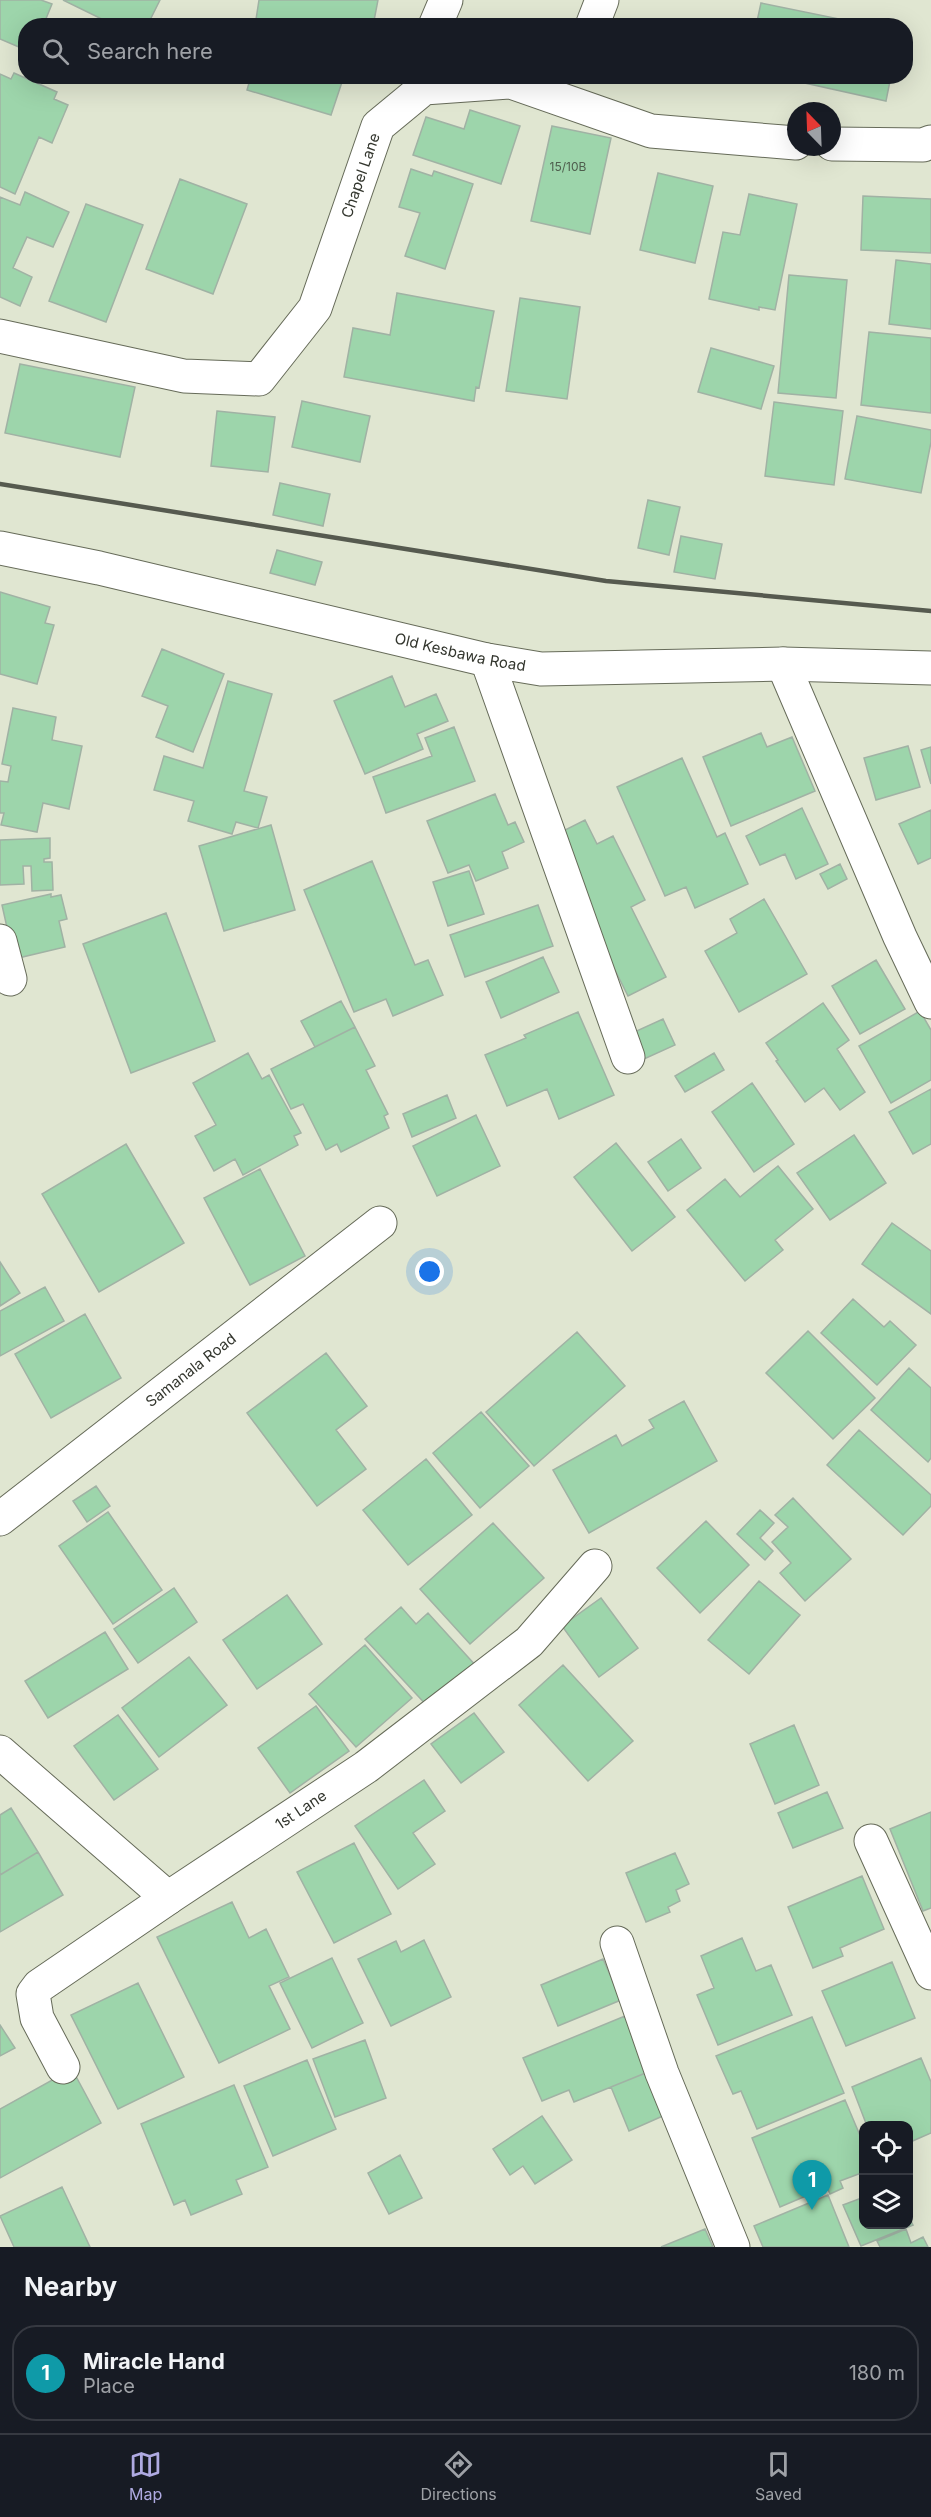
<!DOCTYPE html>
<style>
:root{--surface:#171b24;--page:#20242c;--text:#f1f3f6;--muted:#9ea1a6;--line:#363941;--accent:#afaae2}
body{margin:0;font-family:Inter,sans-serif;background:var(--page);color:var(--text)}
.controls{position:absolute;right:18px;bottom:18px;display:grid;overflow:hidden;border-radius:12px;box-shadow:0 6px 24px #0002}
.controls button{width:54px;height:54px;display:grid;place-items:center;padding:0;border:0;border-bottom:2px solid var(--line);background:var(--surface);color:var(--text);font:30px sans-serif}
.compass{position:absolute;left:787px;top:102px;width:54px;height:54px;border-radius:50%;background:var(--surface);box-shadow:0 6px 24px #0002;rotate:337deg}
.you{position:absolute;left:430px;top:1272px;width:21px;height:21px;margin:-15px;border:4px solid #fff;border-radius:50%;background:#1a73e8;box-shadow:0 0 0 9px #1a73e833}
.badge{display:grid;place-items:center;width:39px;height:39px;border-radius:50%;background:var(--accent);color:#fff;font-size:20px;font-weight:700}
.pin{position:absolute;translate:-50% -50px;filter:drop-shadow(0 2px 3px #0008)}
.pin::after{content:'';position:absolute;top:32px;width:21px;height:18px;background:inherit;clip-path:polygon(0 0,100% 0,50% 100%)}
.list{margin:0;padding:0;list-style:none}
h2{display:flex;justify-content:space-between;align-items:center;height:78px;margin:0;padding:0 24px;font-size:26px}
h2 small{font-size:20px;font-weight:400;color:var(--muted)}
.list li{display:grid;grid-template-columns:39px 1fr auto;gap:18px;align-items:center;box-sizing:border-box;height:96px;margin:0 12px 12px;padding:0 12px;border:2px solid var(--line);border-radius:24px}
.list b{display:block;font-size:22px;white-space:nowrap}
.list p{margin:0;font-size:20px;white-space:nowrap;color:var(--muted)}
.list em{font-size:20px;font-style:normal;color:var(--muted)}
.icon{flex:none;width:33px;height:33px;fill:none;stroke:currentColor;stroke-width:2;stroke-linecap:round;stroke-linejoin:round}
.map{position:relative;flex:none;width:931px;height:2247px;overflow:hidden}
.search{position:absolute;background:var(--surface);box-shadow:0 6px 24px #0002;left:18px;right:18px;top:18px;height:66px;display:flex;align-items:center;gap:15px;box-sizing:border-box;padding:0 21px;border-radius:24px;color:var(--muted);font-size:22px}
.sheet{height:186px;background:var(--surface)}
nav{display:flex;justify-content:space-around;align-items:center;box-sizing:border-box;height:84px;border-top:2px solid var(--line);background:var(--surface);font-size:16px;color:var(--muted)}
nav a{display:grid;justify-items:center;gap:3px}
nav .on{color:var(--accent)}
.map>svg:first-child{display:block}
</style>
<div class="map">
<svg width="931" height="2247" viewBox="0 0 931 2247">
<rect width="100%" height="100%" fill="#e0e6d1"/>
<path fill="#9dd5ab" stroke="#a0b2a4" stroke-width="1.5" d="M0,0H41L52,4L43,26H26V50L0,39Z
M63,0H160L147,26H116Z
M259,0H378L373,26H255Z
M761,3L859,23V26H756Z
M14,73L57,92L54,99L68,105L52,143L39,137L15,194L0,187V74L11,79Z
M251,76H344L331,115L247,90Z
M773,76H891L886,101Z
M470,110L520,126L501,184L413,155L426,117L464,129Z
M552,126L611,138L590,234L531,221Z
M411,169L432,176L434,171L473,184L445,269L405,256L420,213L399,207Z
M658,173L713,186L695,263L640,250Z
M180,179L247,204L213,294L146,269Z
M25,192L69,212L53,247L27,237L13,268L32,277L20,306L0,297V197L20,205Z
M749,194L797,204L775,310L759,307V310L709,299L723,232L740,235Z
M863,196L931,199V253L861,250Z
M86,204L143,225L106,322L49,301Z
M896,260L931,264V329L889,324Z
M789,275L847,280L836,398L778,393Z
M397,293L494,311L479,388L476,387L474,401L344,377L353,328L390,335Z
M520,298L580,307L567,399L506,391Z
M869,332L931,338V413L861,405Z
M711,348L774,366L761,409L698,392Z
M20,364L135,387L120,457L5,433Z
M302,401L370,416L360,462L292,447Z
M774,402L843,411L834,485L765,476Z
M217,411L275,417L268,472L211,466Z
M857,416L931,430V442L921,493L845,479Z
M280,483L330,494L323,526L273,515Z
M648,500L680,507L669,555L638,548Z
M681,536L722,544L715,579L674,572Z
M277,550L322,562L315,585L270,573Z
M0,592L50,607L45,623L54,625L37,684L0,674Z
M162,649L224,674L193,752L156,737L168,706L142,696Z
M392,676L405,707L436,694L448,721L417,734L423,749L365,774L334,701Z
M228,681L272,694L244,791L267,797L258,828L236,822L232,834L188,821L194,801L154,790L164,756L203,768Z
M13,708L56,717L52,740L82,746L69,809L43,803L37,832L1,825L4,813H0V781L8,782L11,766L2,764Z
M454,727L475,781L386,813L373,777L432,756L425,738Z
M761,733L767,747L792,737L815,791L731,826L703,757Z
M908,746L920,787L876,800L864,758Z
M931,747V784L921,750Z
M682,758L717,837L725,833L748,884L695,908L686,887L665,896L617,787Z
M495,794L508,825L515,822L524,842L502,852L508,868L476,881L469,865L448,873L427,821Z
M802,808L828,864L796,879L785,854L760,865L746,836Z
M931,810V858L918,864L899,824Z
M585,820L597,844L613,836L645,900L631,907L666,977L628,996L604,948L555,835Z
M271,825L295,910L224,931L199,846Z
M50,838V858L44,859V862H52L53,890L32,891L31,866H23L24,884L0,885V840Z
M372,861L415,965L428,960L443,995L393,1016L386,999L354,1012L304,890Z
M840,864L847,879L828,889L820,874Z
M469,871L484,914L448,926L433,882Z
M51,894V897L61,895L67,919L59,921L65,947L14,959L2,905Z
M764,899L807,974L739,1012L705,951L737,933L730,919Z
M538,905L553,946L465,977L450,935Z
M166,913L215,1041L131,1073L83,944Z
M543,957L559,992L501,1018L486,982Z
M876,960L905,1009L860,1034L832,986Z
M341,1001L355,1027L315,1047L301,1021Z
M823,1003L849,1040L837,1049L865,1092L840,1110L824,1088L805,1102L776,1061L778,1060L766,1043Z
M920,1011L931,1030V1080L891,1103L859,1046Z
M578,1012L614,1095L559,1119L547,1089L507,1106L485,1055L526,1038L524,1035Z
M663,1019L675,1045L644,1059L632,1033Z
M355,1027L375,1066L366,1070L388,1114L384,1116L389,1128L341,1152L337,1144L326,1150L303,1104L291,1109L271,1069Z
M248,1053L262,1079L269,1075L301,1133L294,1136L298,1145L243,1175L235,1159L214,1171L195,1136L216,1125L193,1083Z
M714,1053L724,1070L685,1092L675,1076Z
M752,1083L794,1144L754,1172L712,1112Z
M931,1089V1144L913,1154L889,1112Z
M447,1095L456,1118L412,1137L403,1114Z
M476,1115L500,1166L437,1196L413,1146Z
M854,1135L886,1183L830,1220L797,1173Z
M681,1139L701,1168L668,1191L648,1162Z
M616,1143L675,1217L632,1251L574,1177Z
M126,1144L184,1243L99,1292L42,1194Z
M778,1166L813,1209L775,1240L783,1250L745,1281L687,1210L725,1179L740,1197Z
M260,1169L305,1256L250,1285L204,1198Z
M892,1223L931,1251V1314L862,1264Z
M0,1262L20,1293L0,1306Z
M45,1287L64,1321L0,1356V1311Z
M853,1299L884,1327L890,1321L916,1345L877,1385L821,1333Z
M85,1314L121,1378L51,1418L15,1354Z
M808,1331L875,1398L833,1439L766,1373Z
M577,1332L625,1386L534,1466L486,1412Z
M326,1353L367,1406L336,1430L366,1469L317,1506L247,1413Z
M909,1368L931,1388V1458L928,1462L871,1410Z
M684,1401L717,1461L589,1533L553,1470L616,1435L622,1446L654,1428L649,1420Z
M481,1412L529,1466L480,1508L433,1453Z
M859,1430L931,1495V1506L903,1535L827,1465Z
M426,1459L472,1515L408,1565L363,1510Z
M96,1486L110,1506L87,1522L73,1501Z
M793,1498L851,1559L805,1601L780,1573L791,1563L772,1542L788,1527L775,1515Z
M760,1510L774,1523L760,1538L773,1551L765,1560L737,1534Z
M108,1512L162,1590L113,1624L59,1546Z
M706,1521L749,1565L700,1613L657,1568Z
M493,1523L544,1578L470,1644L420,1589Z
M759,1581L800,1615L749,1674L708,1640Z
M174,1588L197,1622L138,1663L114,1629Z
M287,1595L322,1644L257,1689L223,1640Z
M601,1598L638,1648L599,1677L562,1626Z
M401,1607L416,1624L428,1613L477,1667L430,1709L365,1639Z
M105,1632L128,1669L48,1718L25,1681Z
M365,1645L412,1698L356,1747L309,1694Z
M189,1657L227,1705L159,1757L122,1708Z
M563,1665L633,1741L588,1781L519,1705Z
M316,1706L349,1751L290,1793L258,1748Z
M474,1713L504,1752L461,1783L431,1744Z
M118,1715L158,1769L114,1800L74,1746Z
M794,1725L819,1785L775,1804L750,1744Z
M424,1780L445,1811L413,1833L435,1864L398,1889L355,1826Z
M827,1792L843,1828L793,1848L778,1813Z
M11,1808L38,1852L0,1875V1815Z
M931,1812V1908L923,1911L890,1829Z
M354,1843L391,1914L334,1943L297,1872Z
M38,1852L63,1895L0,1932V1875Z
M675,1853L689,1884L676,1890L680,1901L668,1907L670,1912L646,1922L626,1873Z
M862,1876L884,1929L840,1948L843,1956L813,1968L788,1907Z
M232,1902L249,1938L266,1929L289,1977L269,1986L290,2029L219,2063L157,1937Z
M742,1938L756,1971L771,1965L792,2015L718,2045L697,1995L714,1988L701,1956Z
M424,1940L451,1997L391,2026L358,1959L396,1941L401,1952Z
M332,1958L363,2023L312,2048L280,1983Z
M603,1959L621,2000L558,2026L541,1985Z
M892,1962L915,2018L846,2046L822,1991Z
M138,1983L184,2077L118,2109L71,2015Z
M625,2016L648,2072L574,2102L569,2090L542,2101L523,2058Z
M812,2017L844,2093L757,2129L741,2091L733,2094L716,2056Z
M0,2025L15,2048L0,2056Z
M365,2040L386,2098L335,2117L313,2059Z
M921,2058L931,2082V2133L908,2143V2126H867L852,2087Z
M307,2060L336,2129L273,2156L244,2086Z
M72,2069L101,2123L0,2178V2109Z
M648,2072L665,2115L629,2131L611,2087Z
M234,2085L268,2167L236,2180L242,2194L191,2215L185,2200L174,2205L141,2124Z
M845,2100L864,2145V2172L840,2181L843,2188L830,2194L827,2187L780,2207L752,2138Z
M542,2116L572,2160L535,2184L523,2166L510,2175L493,2149Z
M400,2155L422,2198L389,2214L368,2173Z
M62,2187L90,2247H14L0,2216Z
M828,2195L849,2247H763L754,2226Z
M864,2197V2224H908V2215L913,2225L861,2246L843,2205Z
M705,2229L713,2247H661Z
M906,2229L911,2243L923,2237L928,2247H880L877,2241Z"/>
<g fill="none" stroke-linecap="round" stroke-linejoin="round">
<g stroke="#666b59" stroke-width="35">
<g id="minor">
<path d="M435,26L446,0"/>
<path d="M592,26L602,0"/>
<path d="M832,144L923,145L931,142"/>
<path id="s1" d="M0,336L184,376L259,379L315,308L378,126L424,88L511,82L651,131L796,143"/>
<path d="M487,660L628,1057"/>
<path d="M783,664L900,937L931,1002"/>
<path d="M0,941L10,979"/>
<path id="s2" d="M0,1519L380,1223"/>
<path id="s3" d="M0,1752L168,1898L366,1767L529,1642L595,1566"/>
<path d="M871,1841L931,1973"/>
<path d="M617,1943L662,2073L733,2247"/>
<path d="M63,2067L37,2018L33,1994L39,1986L168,1898"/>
</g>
</g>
<g stroke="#666b59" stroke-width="35">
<g id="major">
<path id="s4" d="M0,548L99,568L487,660L541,669L783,664L931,668"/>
</g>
</g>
<use href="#minor" stroke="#fff" stroke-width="33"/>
<use href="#major" stroke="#fff" stroke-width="33"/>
<path stroke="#565a4f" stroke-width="4.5" d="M0,484L606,581L931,611"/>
</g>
<g text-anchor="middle" stroke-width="4.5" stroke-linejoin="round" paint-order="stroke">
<g font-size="12" fill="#4e5e4d">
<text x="568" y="171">15/10B</text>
</g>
<g font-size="15" fill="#33362e" stroke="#e0e6d1">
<text dy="5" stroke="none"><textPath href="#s1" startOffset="494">Chapel Lane</textPath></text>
<text dy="5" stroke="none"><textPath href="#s4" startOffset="472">Old Kesbawa Road</textPath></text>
<text dy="5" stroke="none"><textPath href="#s2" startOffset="242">Samanala Road</textPath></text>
<text dy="5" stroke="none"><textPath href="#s3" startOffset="382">1st Lane</textPath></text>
</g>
</g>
</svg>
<div class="controls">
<button><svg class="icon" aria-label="locate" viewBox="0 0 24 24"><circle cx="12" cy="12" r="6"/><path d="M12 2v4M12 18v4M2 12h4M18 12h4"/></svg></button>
<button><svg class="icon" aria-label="layers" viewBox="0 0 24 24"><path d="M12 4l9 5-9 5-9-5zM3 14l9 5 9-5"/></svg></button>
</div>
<svg class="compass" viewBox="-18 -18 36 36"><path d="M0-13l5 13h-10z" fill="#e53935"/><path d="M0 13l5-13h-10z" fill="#9ea1a6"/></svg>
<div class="you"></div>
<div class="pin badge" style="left:812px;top:2210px;background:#0f9aa8">1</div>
<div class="search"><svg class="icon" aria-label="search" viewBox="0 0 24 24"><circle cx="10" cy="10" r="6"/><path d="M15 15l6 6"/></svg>Search here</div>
</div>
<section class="sheet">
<h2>Nearby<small></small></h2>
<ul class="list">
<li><span class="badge" style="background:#0f9aa8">1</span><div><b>Miracle Hand</b><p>Place</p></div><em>180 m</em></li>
</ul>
</section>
<nav>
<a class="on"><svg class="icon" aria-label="map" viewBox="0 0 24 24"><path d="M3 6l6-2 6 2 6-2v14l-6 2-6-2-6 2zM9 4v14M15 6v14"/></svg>Map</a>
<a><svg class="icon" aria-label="directions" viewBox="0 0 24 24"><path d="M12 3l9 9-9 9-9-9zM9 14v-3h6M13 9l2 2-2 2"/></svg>Directions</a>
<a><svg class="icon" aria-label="saved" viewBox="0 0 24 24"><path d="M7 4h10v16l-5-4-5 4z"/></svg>Saved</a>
</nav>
